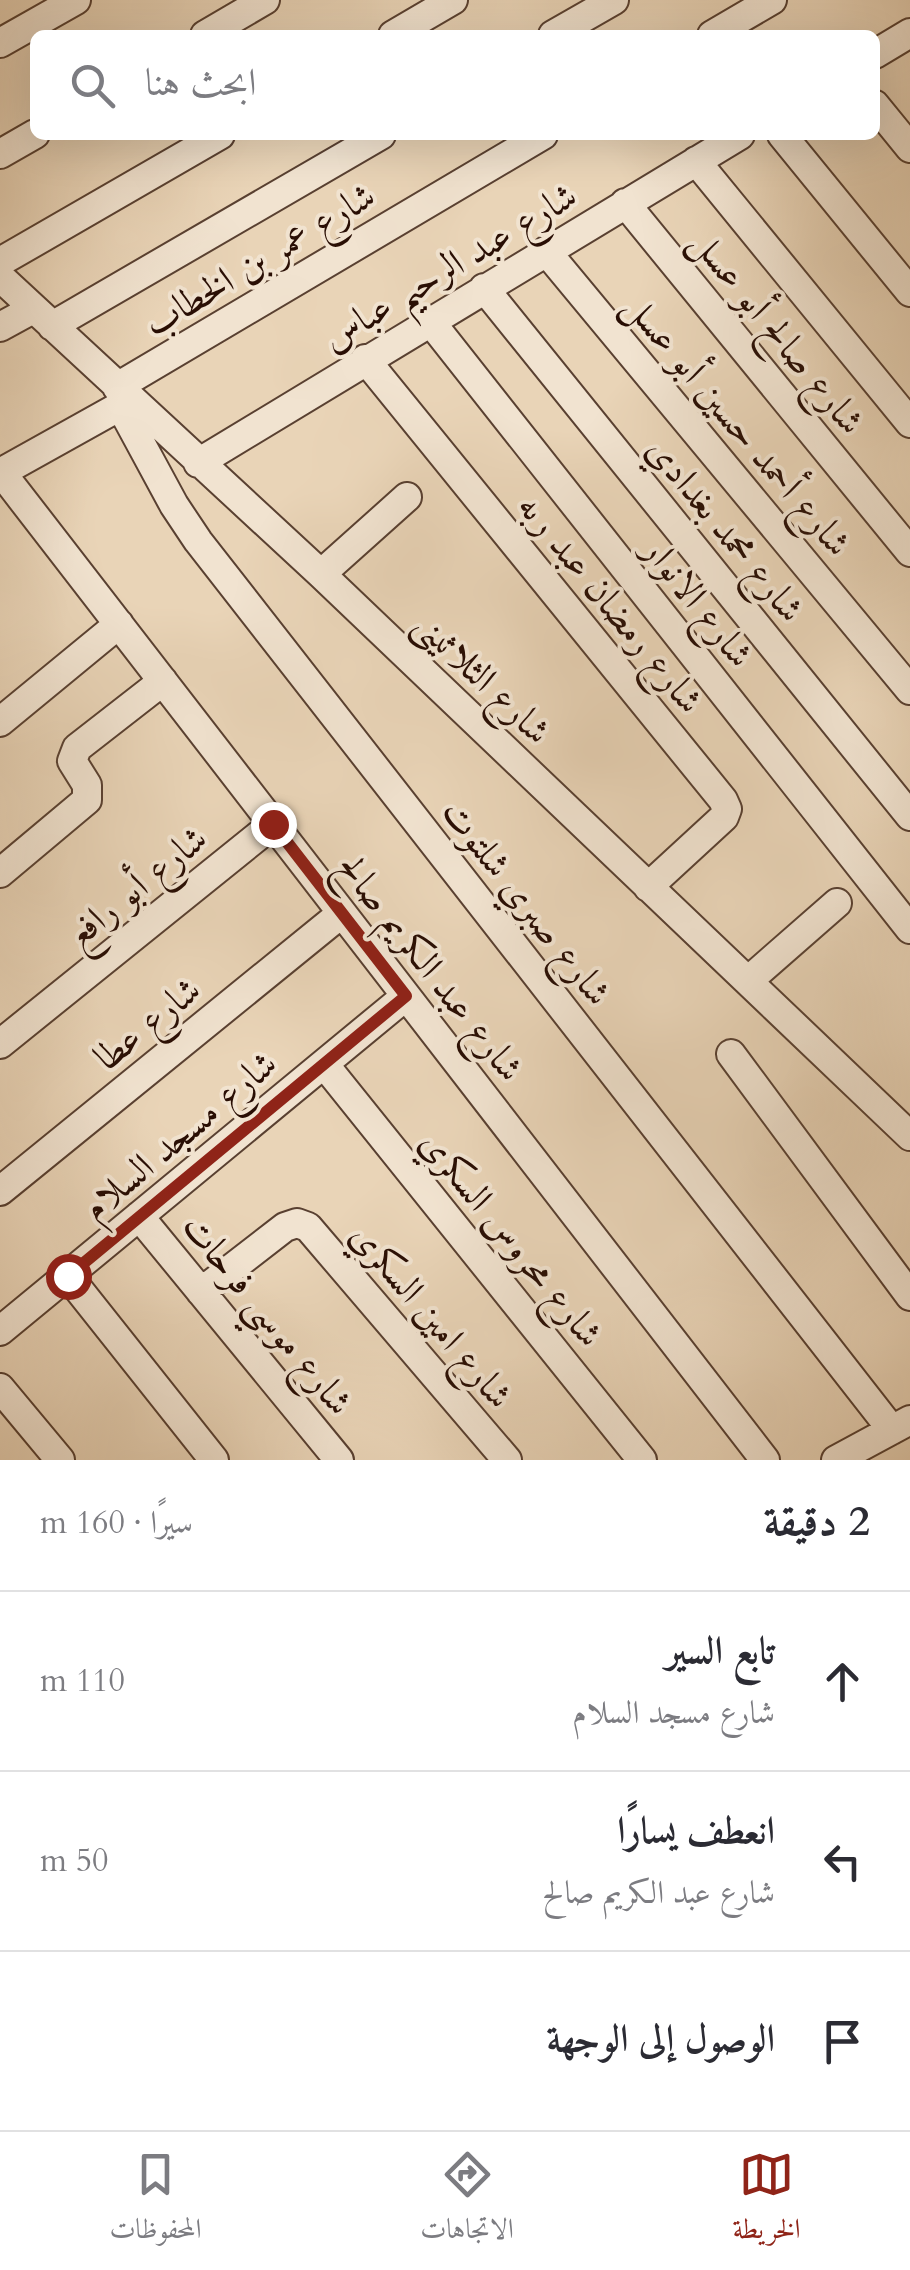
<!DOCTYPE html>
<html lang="ar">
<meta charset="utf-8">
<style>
:root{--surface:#fff;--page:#f7f7f7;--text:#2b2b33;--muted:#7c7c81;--line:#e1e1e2;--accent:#8f2418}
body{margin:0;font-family:Cardo,Amiri,serif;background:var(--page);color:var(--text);direction:rtl}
.stop{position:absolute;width:30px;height:30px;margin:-22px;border:8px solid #8f2418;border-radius:50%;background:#fff}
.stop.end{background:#8f2418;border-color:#fff;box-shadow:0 2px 10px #0008}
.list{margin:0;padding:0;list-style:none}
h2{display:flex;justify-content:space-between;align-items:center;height:130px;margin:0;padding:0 40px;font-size:42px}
h2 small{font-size:32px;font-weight:400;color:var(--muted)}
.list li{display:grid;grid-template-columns:65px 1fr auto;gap:30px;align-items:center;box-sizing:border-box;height:180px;padding:0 40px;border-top:2px solid var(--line)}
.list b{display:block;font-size:38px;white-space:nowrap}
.list p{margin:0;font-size:32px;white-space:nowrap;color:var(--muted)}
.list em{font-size:32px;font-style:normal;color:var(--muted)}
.icon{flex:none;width:55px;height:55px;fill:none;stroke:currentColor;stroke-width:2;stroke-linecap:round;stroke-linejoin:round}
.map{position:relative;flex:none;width:910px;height:1460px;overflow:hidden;direction:ltr}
.search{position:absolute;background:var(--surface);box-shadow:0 10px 40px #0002;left:30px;right:30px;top:30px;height:110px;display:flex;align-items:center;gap:25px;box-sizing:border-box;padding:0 35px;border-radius:15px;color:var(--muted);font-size:38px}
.sheet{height:670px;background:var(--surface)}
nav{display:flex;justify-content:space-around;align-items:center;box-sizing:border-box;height:140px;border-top:2px solid var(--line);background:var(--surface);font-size:28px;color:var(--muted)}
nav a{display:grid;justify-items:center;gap:5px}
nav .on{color:var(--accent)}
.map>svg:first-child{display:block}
</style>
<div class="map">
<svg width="910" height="1460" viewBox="0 0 910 1460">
<rect width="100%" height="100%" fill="#e9d4b7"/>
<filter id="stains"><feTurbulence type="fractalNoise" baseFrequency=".002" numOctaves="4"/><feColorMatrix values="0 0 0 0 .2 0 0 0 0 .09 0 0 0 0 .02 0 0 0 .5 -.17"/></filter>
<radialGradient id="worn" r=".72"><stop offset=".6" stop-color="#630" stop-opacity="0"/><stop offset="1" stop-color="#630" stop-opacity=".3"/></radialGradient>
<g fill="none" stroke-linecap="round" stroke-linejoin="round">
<g stroke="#594031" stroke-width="32">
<path id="minor" d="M205,35L265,0
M393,35L453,0
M553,35L614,0
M712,35L772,0
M0,43L76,0
M875,54L910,33
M875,105L910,148
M782,135L910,292
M0,154L35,134
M696,161L910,423
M625,203L910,552
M546,251L910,690
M0,262L220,135
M0,277L321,574L910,1136
M484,288L910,816
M430,321L910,929
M52,326L381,135
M0,327L33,309
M365,359L723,800L727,809L724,817L648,887
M117,387L543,135
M121,407L174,505L198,541L892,1430
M198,463L740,135
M1,472L765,1460
M0,473L131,400
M321,574L407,497
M0,722L119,624
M0,873L87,800V785L72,761L77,748L163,681
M748,981L837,903
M0,1044L273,824
M731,1054L910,1296
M324,1064L642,1460
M0,1191L342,913
M139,1216L339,1460
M68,1276L214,1460
M201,1292L285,1227L297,1223L308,1227L507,1460
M0,1331L406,996
M0,1388L60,1460
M836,1460L910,1420"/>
</g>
<use href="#minor" stroke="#f1e3d0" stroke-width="28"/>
</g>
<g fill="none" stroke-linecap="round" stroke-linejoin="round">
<path stroke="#8f2418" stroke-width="12" d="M68,1276L406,996L273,824"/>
</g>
<g text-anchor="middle" stroke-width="8" stroke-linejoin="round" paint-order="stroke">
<g font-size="38" fill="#290e04" stroke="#f1e3d0">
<text transform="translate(259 259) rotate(-31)" y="13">شارع عمر بن الخطاب</text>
<text transform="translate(449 266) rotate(-31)" y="13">شارع عبد الرحيم عباس</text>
<text transform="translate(778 331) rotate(51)" y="13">شارع صالح أبو عسل</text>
<text transform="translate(738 424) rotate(50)" y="13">شارع أحمد حسين أبو عسل</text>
<text transform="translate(726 529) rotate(51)" y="13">شارع محمد بغدادي</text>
<text transform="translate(699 602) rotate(52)" y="13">شارع الانوار</text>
<text transform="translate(611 603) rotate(51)" y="13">شارع رمضان عبد ربه</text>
<text transform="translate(483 677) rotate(44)" y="13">شارع الثلاثينى</text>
<text transform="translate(136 886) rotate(-39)" y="13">شارع أبو رافع</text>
<text transform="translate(527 902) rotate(52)" y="13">شارع صبري شلتوت</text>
<text transform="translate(431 967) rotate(52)" y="13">شارع عبد الكريم صالح</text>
<text transform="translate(147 1023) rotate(-39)" y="13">شارع عطا</text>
<text transform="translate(179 1135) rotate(-40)" y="13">شارع مسجد السلام</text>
<text transform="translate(512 1238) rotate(51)" y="13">شارع محروس السكري</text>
<text transform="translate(268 1314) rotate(51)" y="13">شارع موسي فرحات</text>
<text transform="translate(432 1315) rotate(50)" y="13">شارع امين السكري</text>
</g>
</g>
<rect width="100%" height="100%" filter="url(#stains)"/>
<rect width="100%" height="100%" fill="url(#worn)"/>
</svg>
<div class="stop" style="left:68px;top:1276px"></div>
<div class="stop end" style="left:273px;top:824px"></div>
<div class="search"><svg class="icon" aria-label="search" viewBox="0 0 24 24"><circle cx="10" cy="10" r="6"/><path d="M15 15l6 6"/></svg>ابحث هنا</div>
</div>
<section class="sheet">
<h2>2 دقيقة<small>سيرًا · 160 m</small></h2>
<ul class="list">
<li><svg class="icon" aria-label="ahead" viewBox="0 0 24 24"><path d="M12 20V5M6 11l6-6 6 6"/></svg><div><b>تابع السير</b><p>شارع مسجد السلام</p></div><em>110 m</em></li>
<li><svg class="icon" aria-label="left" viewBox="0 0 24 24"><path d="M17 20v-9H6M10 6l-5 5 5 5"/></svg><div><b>انعطف يسارًا</b><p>شارع عبد الكريم صالح</p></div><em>50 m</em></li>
<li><svg class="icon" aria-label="arrive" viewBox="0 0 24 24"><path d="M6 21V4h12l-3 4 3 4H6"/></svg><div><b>الوصول إلى الوجهة</b></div></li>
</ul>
</section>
<nav>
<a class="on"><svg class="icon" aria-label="map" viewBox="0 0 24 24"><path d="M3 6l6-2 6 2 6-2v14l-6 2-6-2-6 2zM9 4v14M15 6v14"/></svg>الخريطة</a>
<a><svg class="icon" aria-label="directions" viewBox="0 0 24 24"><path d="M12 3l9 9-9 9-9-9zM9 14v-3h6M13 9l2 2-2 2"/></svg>الاتجاهات</a>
<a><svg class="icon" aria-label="saved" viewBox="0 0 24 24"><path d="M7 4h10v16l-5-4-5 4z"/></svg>المحفوظات</a>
</nav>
